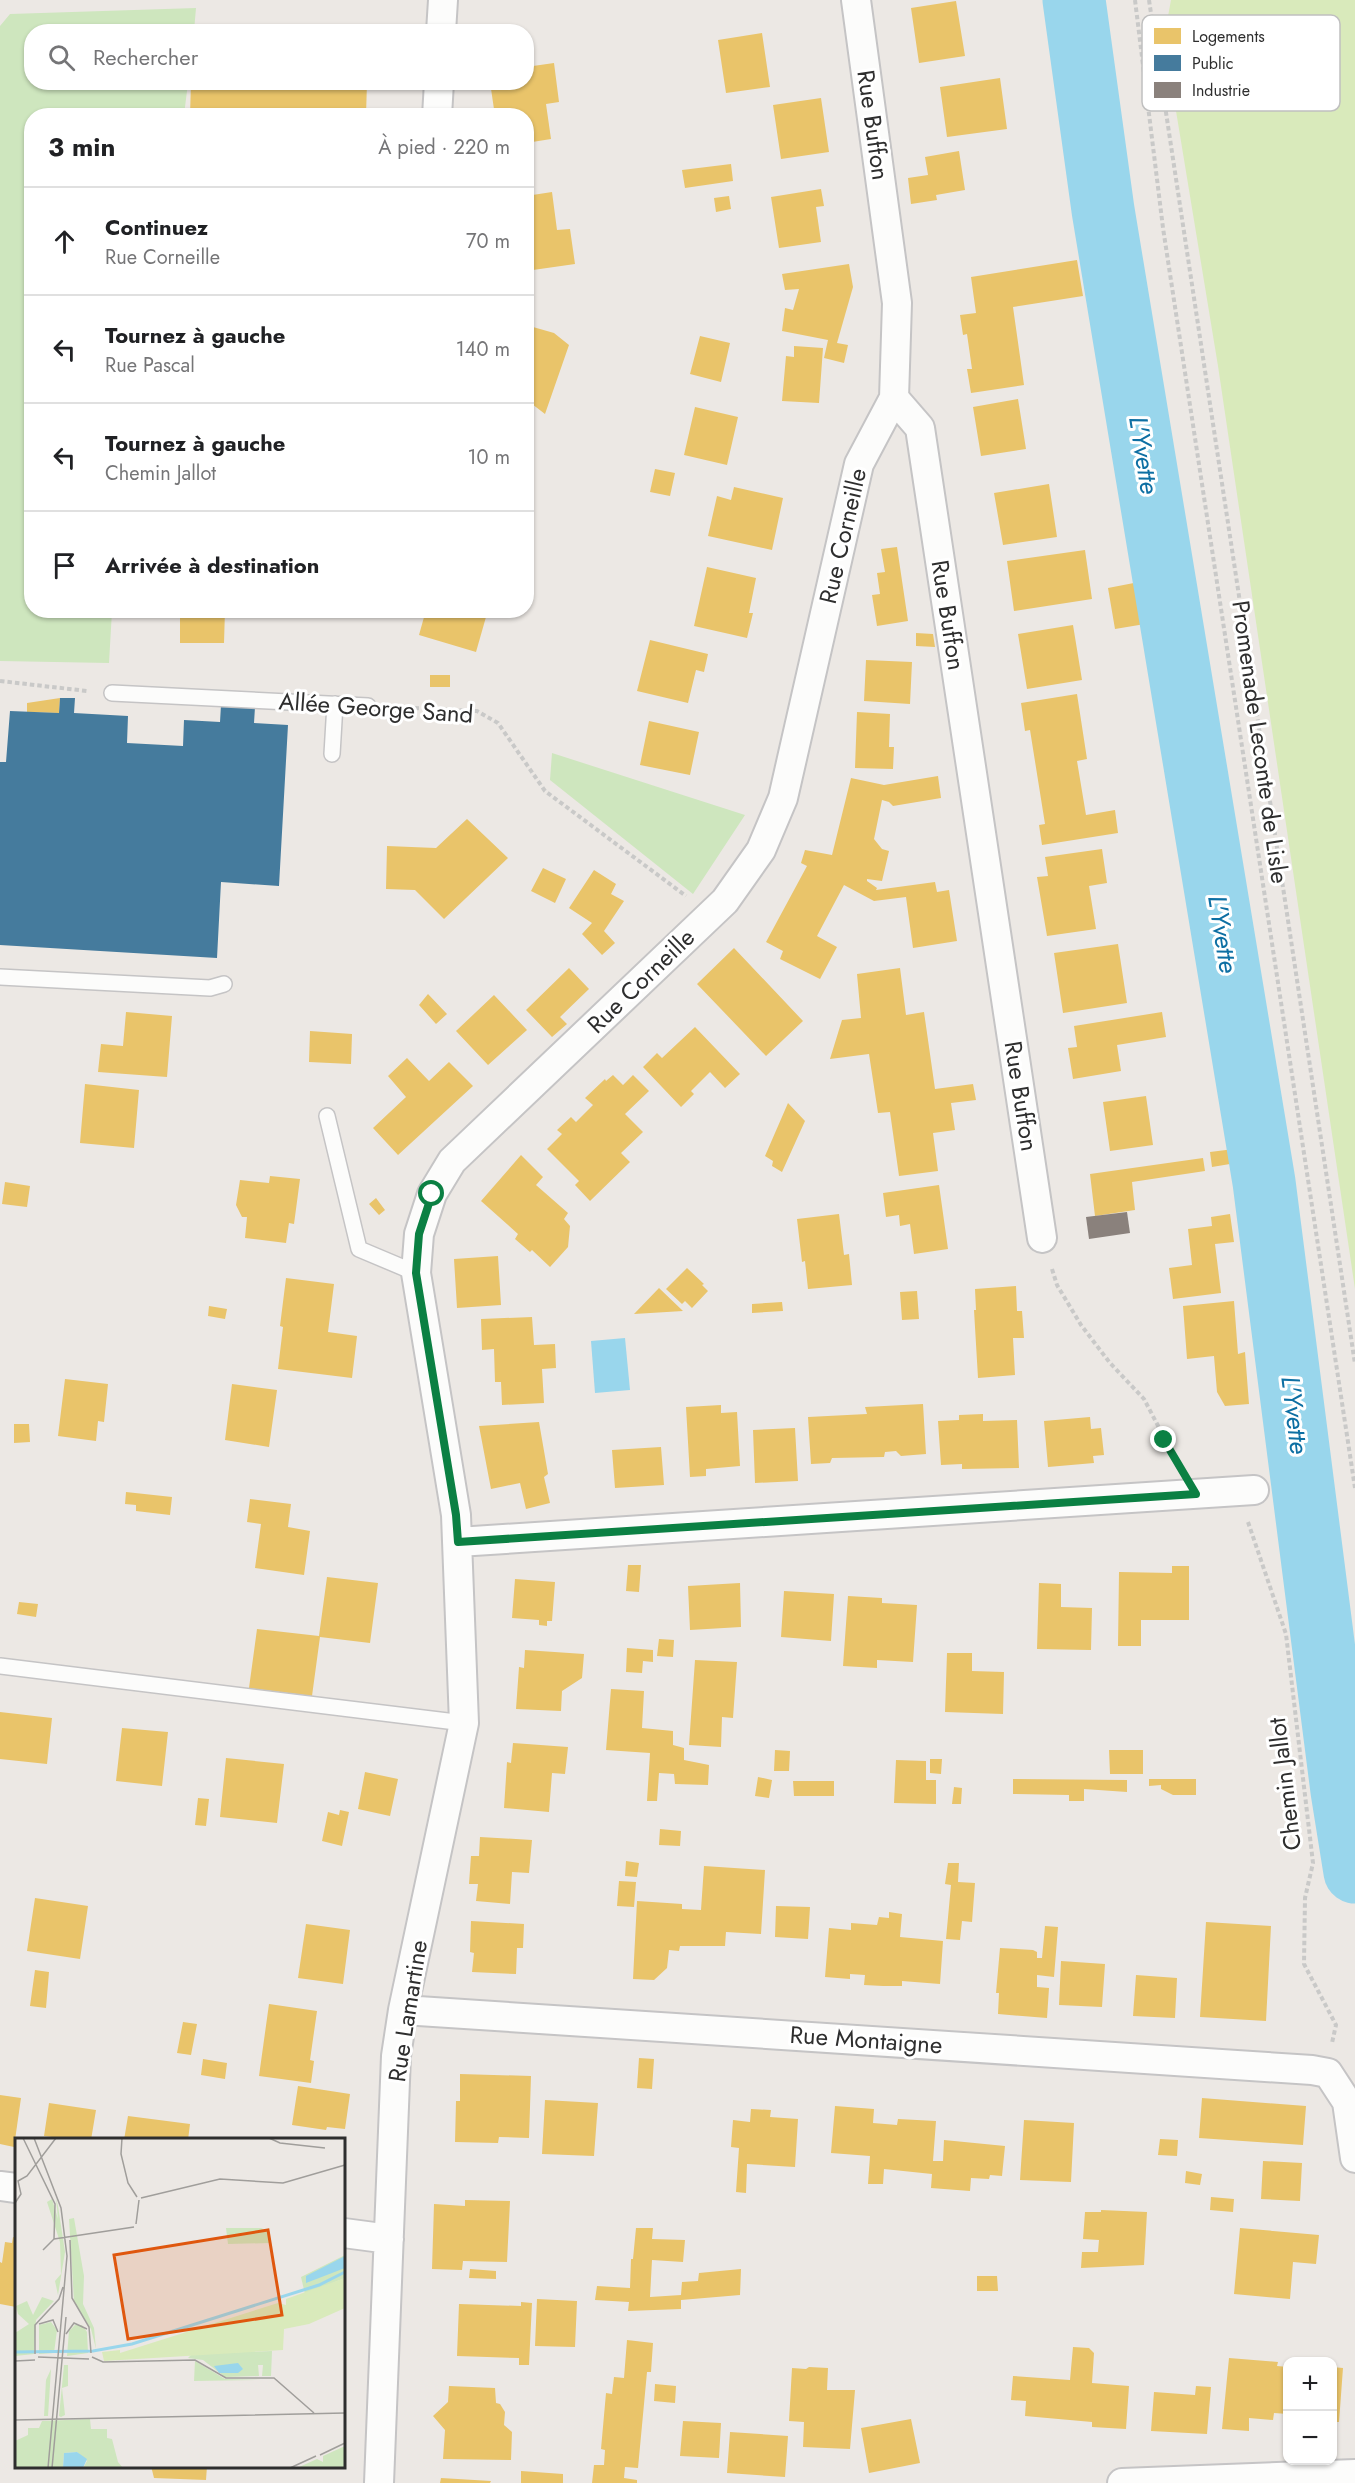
<!DOCTYPE html>
<html lang="fr">
<meta charset="utf-8">
<style>
:root{--surface:#fff;--page:#f2f2f2;--text:#202124;--muted:#757577;--line:#e0e0e0}
body{margin:0;font-family:Jost,sans-serif;background:var(--page);color:var(--text)}
.controls{position:absolute;right:18px;bottom:18px;display:grid;overflow:hidden;border-radius:12px;box-shadow:0 2px 4px #0004}
.controls button{width:54px;height:54px;display:grid;place-items:center;padding:0;border:0;border-bottom:2px solid var(--line);background:var(--surface);color:var(--text);font:30px sans-serif}
.stop{position:absolute;width:18px;height:18px;margin:-14px;border:4px solid #0b8043;border-radius:50%;background:#fff}
.stop.end{background:#0b8043;border-color:#fff;box-shadow:0 2px 6px #0008}
.list{margin:0;padding:0;list-style:none}
h2{display:flex;justify-content:space-between;align-items:center;height:78px;margin:0;padding:0 24px;font-size:26px}
h2 small{font-size:20px;font-weight:400;color:var(--muted)}
.list li{display:grid;grid-template-columns:39px 1fr auto;gap:18px;align-items:center;box-sizing:border-box;height:108px;padding:0 24px;border-top:2px solid var(--line)}
.list b{display:block;font-size:22px;white-space:nowrap}
.list p{margin:0;font-size:20px;white-space:nowrap;color:var(--muted)}
.list em{font-size:20px;font-style:normal;color:var(--muted)}
.icon{flex:none;width:33px;height:33px;fill:none;stroke:currentColor;stroke-width:2;stroke-linecap:round;stroke-linejoin:round}
.map{position:relative;flex:none;width:1355px;height:2483px;overflow:hidden}
.search{position:absolute;background:var(--surface);box-shadow:0 2px 4px #0004;left:24px;top:24px;width:510px;height:66px;display:flex;align-items:center;gap:15px;box-sizing:border-box;padding:0 21px;border-radius:24px;color:var(--muted);font-size:22px}
.panel{position:absolute;background:var(--surface);box-shadow:0 2px 4px #0004;left:24px;top:108px;width:510px;height:510px;border-radius:24px}
.map>svg:first-child{display:block}
</style>
<div class="map">
<svg width="1355" height="2483" viewBox="0 0 1355 2483">
<rect width="100%" height="100%" fill="#ece8e4"/>
<path fill="#cee6be" d="M196,8L194,31L32,32V82L188,83L184,115L32,116V610L112,611L109,663L0,661V26L10,14Z
M552,753L745,815L693,894L550,780Z"/>
<path fill="#d9eabb" d="M1171,0H1355V1289L1218,366L1164,38Z"/>
<path fill="#99d6ec" d="M625,1338L630,1390L595,1393L591,1341Z"/>
<path fill="#e9c46a" d="M956,1L965,56L919,63L911,8Z
M762,33L770,87L726,93L718,40Z
M554,63L559,102L546,104L551,139L526,143V116H495L490,82H526V67Z
M1000,78L1007,129L947,137L940,87Z
M191,82H367L366,116H190Z
M821,98L829,152L781,159L773,105Z
M959,151L965,190L936,195L937,200L911,204L908,178L928,175L925,157Z
M731,164L733,181L685,188L682,170Z
M821,189L824,206L816,207L821,242L779,248L771,197Z
M552,192L557,230L570,229L575,264L526,271V196Z
M729,196L731,209L716,212L714,198Z
M1077,260L1083,296L1013,307L1024,385L971,393L967,369H972L967,334L963,335L960,315L976,313L971,277Z
M849,264L853,287L837,343L848,345L844,363L824,358L828,340L782,331L785,308L793,310L799,289L785,290L782,274Z
M526,325L554,333L569,345L545,414L532,404L526,402Z
M700,336L730,343L721,382L690,374Z
M794,346L823,348L819,403L782,401L786,356L794,357Z
M1018,399L1026,449L981,456L973,407Z
M695,407L738,417L727,465L684,455Z
M526,458L534,460L527,484H526Z
M655,469L675,473L670,496L650,492Z
M1049,484L1057,537L1003,545L994,493Z
M734,487L783,498L772,550L708,536L717,496L731,500Z
M897,547L908,621L877,626L872,595L880,594L877,573L885,572L881,549Z
M1085,550L1092,599L1014,611L1007,561Z
M707,567L756,578L749,613H753L747,638L694,626Z
M1139,582L1145,624L1115,629L1108,588Z
M180,610H225L224,643H180Z
M426,610H488L476,652L419,635Z
M1073,625L1082,680L1027,689L1018,634Z
M916,633L933,634L935,647L916,646Z
M650,640L708,654L704,672L696,670L688,703L637,691Z
M866,660L912,662L910,704L864,701Z
M430,675H450V687H430Z
M1077,694L1087,759L1077,761L1086,815L1115,810L1118,833L1042,845L1039,825L1045,824L1030,730L1025,731L1021,703Z
M60,698L59,713L27,712V703Z
M857,712L890,714L889,747H894L893,769L855,768Z
M649,721L699,732L690,775L640,765Z
M938,776L941,798L893,806L889,802L882,800L874,839L882,849L889,851L882,881L867,879V881L877,888L876,890L935,882L937,892L949,890L957,941L913,948L906,897L874,901L844,885L817,936L837,947L820,979L780,959L783,951L766,942L807,866L801,863L805,850L832,855L851,778L884,785Z
M467,819L508,858L444,919L415,890L386,889L387,846L436,848Z
M1102,849L1107,883L1089,886L1096,929L1047,936L1037,877L1048,876L1045,857Z
M543,868L566,879L555,903L531,891Z
M594,870L616,884L611,894L624,901L604,931L615,943L602,955L582,934L592,923L569,908Z
M1118,944L1127,1003L1063,1013L1054,953Z
M734,948L803,1021L766,1056L697,984Z
M569,968L589,989L560,1017L567,1024L552,1037L526,1010Z
M900,968L906,1015L924,1012L935,1089L973,1084L976,1100L951,1103L955,1130L933,1133L938,1171L899,1176L890,1112L878,1113L869,1054L830,1059L842,1020L861,1018L857,974Z
M428,994L447,1014L436,1024L419,1005Z
M494,995L527,1030L488,1065L456,1031Z
M126,1012L172,1016L167,1077L98,1072L101,1044L123,1046Z
M1162,1012L1166,1037L1117,1045L1121,1071L1073,1079L1068,1048L1077,1047L1074,1026Z
M695,1027L740,1074L725,1088L710,1072L691,1091L694,1094L681,1107L643,1067L657,1053L662,1058Z
M310,1031L352,1034L351,1064L309,1062Z
M407,1058L429,1081L449,1062L473,1086L398,1155L373,1128L406,1097L388,1076Z
M613,1075L623,1085L633,1075L649,1091L625,1114L643,1132L621,1153L630,1162L590,1201L575,1185L579,1181L547,1149L562,1134L557,1130L571,1117L576,1122L593,1105L585,1098L605,1079L606,1081Z
M85,1084L139,1090L134,1148L80,1143Z
M1146,1096L1153,1145L1110,1151L1103,1102Z
M788,1103L805,1121L782,1172L772,1166L773,1161L765,1156Z
M1234,1149L1236,1163L1212,1167L1210,1152Z
M521,1155L543,1177L536,1185L568,1213L564,1219L570,1226L568,1247L550,1267L532,1250L530,1252L515,1239L518,1234L481,1201Z
M1203,1158L1205,1171L1132,1182L1135,1210L1095,1216L1090,1174Z
M270,1176L300,1179L294,1224L289,1223L286,1243L245,1238L247,1217H242L236,1205L240,1180L269,1183Z
M5,1182L30,1186L27,1207L2,1204Z
M939,1185L948,1249L914,1254L910,1224L900,1226L899,1215L886,1217L883,1193Z
M376,1198L385,1210L379,1215L369,1204Z
M839,1214L844,1255L849,1254L852,1285L808,1289L805,1261L802,1262L797,1219Z
M1230,1214L1234,1242L1215,1244L1221,1293L1173,1299L1169,1268L1192,1265L1188,1229L1212,1226L1211,1217Z
M498,1256L501,1305L457,1308L454,1259Z
M687,1268L704,1284L702,1285L708,1291L692,1308L685,1301L682,1304L666,1289Z
M286,1278L334,1284L328,1332L357,1336L352,1378L278,1369L283,1327L280,1326Z
M1016,1286L1017,1311H1022L1024,1338H1013L1015,1375L978,1378L974,1310H976L975,1289Z
M659,1288L683,1311L634,1314Z
M917,1291L919,1319L902,1320L900,1292Z
M1234,1301L1238,1354L1245,1352L1249,1404L1225,1406L1217,1392L1214,1356L1187,1359L1183,1306Z
M782,1302L783,1311L752,1313V1304Z
M209,1306L227,1309L225,1319L208,1316Z
M532,1317L534,1345L555,1344L556,1368L542,1369L544,1403L502,1405L501,1382H495L494,1349L482,1350L481,1319Z
M65,1379L108,1384L104,1422L98,1421L96,1441L58,1436Z
M232,1384L277,1390L269,1447L225,1440Z
M923,1404L926,1454L901,1456L896,1451L885,1452L884,1457L832,1458L830,1463L811,1464L808,1417L867,1414L865,1407Z
M721,1405V1413L737,1412L740,1466L706,1469V1476L690,1477L686,1407Z
M983,1414V1421L1017,1420L1019,1468L962,1469V1464L941,1465L938,1421L959,1420V1415Z
M1090,1417L1091,1429L1101,1428L1104,1455L1093,1456L1094,1463L1048,1467L1044,1421Z
M539,1422L548,1474L544,1477L550,1503L526,1509L520,1483L491,1489L479,1426Z
M14,1424H29L30,1442L14,1443Z
M795,1428L798,1481L755,1483L753,1430Z
M661,1447L664,1485L615,1488L612,1450Z
M126,1492L172,1497L170,1515L136,1511V1505L125,1504Z
M250,1499L291,1504L288,1527L310,1531L304,1575L255,1568L261,1524L247,1522Z
M628,1565H641L639,1592L626,1591Z
M1172,1566H1189V1620H1141V1646H1118L1119,1572L1172,1573Z
M327,1577L378,1583L370,1643L320,1637L312,1696L249,1688L257,1629L319,1636Z
M515,1579L555,1582L552,1621H547V1626L539,1625V1620L512,1618Z
M740,1583L741,1627L690,1630L688,1586Z
M1039,1583L1061,1584V1607L1092,1608L1091,1650L1037,1649Z
M784,1591L834,1594L831,1641L781,1637Z
M848,1596L882,1598V1603L917,1605L913,1662L877,1660V1668L843,1666Z
M19,1602L38,1604L36,1617L17,1614Z
M659,1639L674,1640L673,1657L657,1656Z
M627,1648L653,1650V1662L643,1661L642,1673L626,1672Z
M525,1650L584,1654L582,1678L562,1691L561,1711L516,1709L519,1667L524,1668Z
M947,1653H972V1671L1004,1672L1003,1714L945,1712Z
M695,1660L737,1662L733,1718L722,1717L721,1747L689,1745Z
M611,1689L644,1691L642,1728L673,1731V1745L684,1748V1760L709,1765L708,1785L675,1784L674,1774L659,1773L657,1801H647L650,1753L606,1750Z
M0,1712L52,1718L47,1764L0,1759Z
M122,1728L168,1732L162,1786L116,1781Z
M513,1743L568,1747L565,1774L552,1773L549,1812L504,1808L507,1762L511,1763Z
M775,1750L790,1751L789,1771H774Z
M1109,1750H1143V1774H1110Z
M226,1758L284,1764L277,1823L220,1817Z
M930,1759H942L941,1774L930,1773Z
M896,1760L926,1761V1780H936V1804L894,1803Z
M365,1772L398,1779L390,1816L358,1809Z
M758,1777L772,1780L769,1798L755,1796Z
M1013,1779L1127,1780V1792L1084,1789V1801H1069V1795L1013,1794Z
M1149,1779H1196V1795H1173L1161,1789V1785L1149,1786Z
M793,1781H834V1796H794Z
M954,1787L962,1788L961,1804H952Z
M198,1798L209,1799L206,1826L195,1825Z
M340,1810L349,1812L342,1846L322,1841L328,1812L339,1815Z
M660,1829L681,1831L680,1846L659,1845Z
M480,1837L532,1840L529,1873L512,1872L510,1904L476,1901L478,1884H469L471,1856H479Z
M626,1861L639,1863L637,1877L625,1876Z
M948,1863H959L958,1882L975,1883L972,1922L962,1921L960,1940L946,1939L951,1885L945,1884Z
M704,1866L765,1870L761,1934L726,1932L725,1946H680L679,1951L669,1950L667,1968L654,1980L633,1979L637,1901L682,1904V1909L701,1910Z
M619,1881L636,1882L634,1907L617,1906Z
M35,1898L88,1906L80,1959L27,1951Z
M776,1906L810,1907L808,1939L775,1937Z
M889,1912L902,1914L900,1937L943,1941L940,1984L902,1981V1986H883L864,1985L865,1975L850,1974V1979L825,1977L829,1928L851,1930V1923L877,1925L879,1917L889,1918Z
M471,1921L524,1924L523,1948H517L516,1974L472,1972L474,1953L470,1952Z
M1206,1922L1271,1926L1266,2021L1200,2017Z
M306,1924L350,1930L343,1984L298,1978Z
M1045,1926L1058,1927L1054,1977L1037,1975V1987L1049,1988L1047,2018L998,2014L999,1993H996L1000,1948L1033,1950L1037,1952V1958H1042Z
M1061,1961L1105,1964L1102,2007L1059,2005Z
M35,1970L49,1972L46,2008L30,2006Z
M1136,1975L1177,1978L1175,2018L1133,2016Z
M269,2004L317,2011L310,2060L314,2061L311,2083L259,2076Z
M183,2022L197,2024L191,2055L177,2053Z
M639,2058L654,2059L652,2089L637,2088Z
M203,2059L227,2063L225,2079L201,2075Z
M460,2074L531,2076L529,2138L499,2137L498,2143L455,2142L456,2101H460Z
M298,2086L350,2094L345,2129L327,2127L326,2130L292,2125Z
M0,2095L21,2098L14,2147L0,2144Z
M1202,2098L1306,2106L1303,2145L1199,2138Z
M545,2100L598,2103L594,2156L542,2154Z
M49,2103L96,2110L91,2140H51L52,2137L44,2136Z
M835,2106L874,2109L873,2123L897,2125L898,2119L936,2121L933,2161H943L944,2140L1005,2146L1002,2176L990,2175L989,2179L971,2178L970,2191L931,2188L932,2174L884,2169L883,2184H868L870,2156L831,2153Z
M751,2109L771,2110L770,2117L798,2119L795,2167L747,2164L746,2193L736,2192L739,2148L731,2147L733,2120L750,2122Z
M128,2116L190,2124L188,2140H124Z
M1024,2120L1074,2123L1071,2182L1020,2180Z
M1160,2139L1178,2140L1177,2156L1158,2155Z
M1263,2161L1302,2163L1300,2201L1261,2199Z
M1186,2171L1202,2174L1200,2185L1185,2183Z
M1211,2197L1234,2199L1233,2212L1210,2210Z
M465,2200L510,2201L507,2262L463,2261L462,2270L432,2269L434,2204L465,2206Z
M1101,2210L1147,2212L1144,2265L1081,2268L1082,2252H1098L1099,2240L1083,2239L1085,2212H1101Z
M636,2228H653L652,2239L685,2240L683,2262L652,2260L650,2297L681,2295L682,2282L698,2281L699,2273L741,2269L740,2295L681,2300V2309L628,2311L629,2302L595,2300L597,2286L630,2288L631,2259H633Z
M1240,2228L1319,2235L1316,2264L1293,2262L1290,2299L1234,2294Z
M13,2237L16,2238V2307L0,2304V2262L2,2263L5,2242L12,2243Z
M470,2269L496,2271V2279L469,2278Z
M977,2276H997L998,2291H977Z
M537,2299L577,2301L575,2347L535,2346Z
M521,2302L532,2303L529,2365H519V2358L457,2356L459,2304L521,2306Z
M627,2340L653,2343L651,2372H647L638,2468L625,2467L624,2478L637,2480V2483H592L594,2465H604L605,2450L601,2449L606,2393L612,2394L614,2377L624,2378Z
M1073,2347L1089,2348L1094,2353L1092,2383L1129,2386L1126,2429L1092,2427V2422L1025,2416L1026,2401L1011,2400L1013,2376L1070,2380Z
M1229,2358L1278,2362L1277,2366L1288,2367V2414L1274,2413L1273,2420L1249,2418V2431L1222,2429Z
M809,2367L828,2368L827,2390H855L850,2449L803,2447L804,2422L789,2421L792,2368L806,2369Z
M1332,2367L1343,2368L1339,2422H1332Z
M655,2384L676,2386L675,2403L654,2401Z
M449,2386L495,2388L496,2403L500,2404L505,2412L504,2425L512,2432L511,2460L443,2459L445,2430L433,2416L448,2402Z
M1196,2386L1211,2387L1207,2434L1151,2431L1154,2392L1195,2395Z
M911,2419L920,2463L869,2473L861,2428Z
M683,2421L721,2423L719,2458L680,2456Z
M730,2432L788,2436L785,2477L727,2473Z
M151,2466H207L206,2480L154,2478Z
M521,2471L563,2474V2483H521Z
M441,2478L491,2481L490,2483H440Z"/>
<path fill="#457b9d" d="M60,698H75L74,713L128,716L127,743L183,746L184,720L220,722L221,705L255,707L254,723L288,725L279,886L221,882L217,958L0,945V762H6L10,711L59,713Z"/>
<path fill="#8a817c" d="M1127,1212L1130,1233L1089,1239L1086,1217Z"/>
<g fill="none" stroke-linecap="round" stroke-linejoin="round">
<path stroke="#99d6ec" stroke-width="63" d="M1074,0L1103,210L1264,1182L1342,1791L1355,1872"/>
<g stroke="#c5c4c5" stroke-width="18">
<path id="service" d="M112,693L368,706
M332,754L335,704
M0,977L210,988L224,984
M327,1116L359,1249L416,1273
M0,1666L464,1723"/>
</g>
<g stroke="#c5c4c5" stroke-width="32">
<path id="minor" d="M856,0L897,303L894,398L920,428L1042,1238
M441,32L443,0
M437,116L439,82
M458,1542L1254,1490
M403,2010L1312,2070L1328,2073L1347,2102L1355,2158
M0,2186L16,2188
M344,2233L389,2239
M379,2483L396,2056L403,2010L464,1723L456,1515L416,1273L419,1234L432,1194L452,1161L725,901L761,850L783,798L859,464L894,398
M1122,2483L1355,2474"/>
</g>
<path stroke="#c9c9c8" stroke-width="4" stroke-dasharray="4.5 3" stroke-linecap="butt" d="M1135,0L1163,228L1355,1488
M1149,0L1355,1364
M0,681L87,691
M392,707L477,711L498,723L545,791L686,896
M1052,1269L1057,1285L1081,1325L1110,1363L1144,1399L1177,1462
M1248,1522L1286,1634L1313,1863L1305,1898L1304,1964L1336,2025L1332,2043"/>
<use href="#service" stroke="#fcfcfb" stroke-width="15"/>
<use href="#minor" stroke="#fcfcfb" stroke-width="28"/>
</g>
<g fill="none" stroke-linecap="round" stroke-linejoin="round">
<path stroke="#0b8043" stroke-width="8" d="M432,1194L419,1234L416,1273L456,1515L458,1542L1196,1494L1164,1440"/>
</g>
<g text-anchor="middle" stroke-width="6" stroke-linejoin="round" paint-order="stroke">
<g font-size="24" fill="#2e2e2e" stroke="#fff">
<text transform="translate(873 125) rotate(82)" y="8">Rue Buffon</text>
<text transform="translate(843 536) rotate(-77)" y="8">Rue Corneille</text>
<text transform="translate(948 615) rotate(81)" y="8">Rue Buffon</text>
<text transform="translate(376 708) rotate(4)" y="8">Allée George Sand</text>
<text transform="translate(1260 742) rotate(82)" y="8">Promenade Leconte de Lisle</text>
<text transform="translate(641 981) rotate(-44)" y="8">Rue Corneille</text>
<text transform="translate(1021 1096) rotate(81)" y="8">Rue Buffon</text>
<text transform="translate(1285 1784) rotate(-97)" y="8">Chemin Jallot</text>
<text transform="translate(408 2011) rotate(-81)" y="8">Rue Lamartine</text>
<text transform="translate(866 2040) rotate(4)" y="8">Rue Montaigne</text>
</g>
<g font-size="26" font-style="italic" fill="#0d6fa3" stroke="#fff">
<text transform="translate(1144 455) rotate(81)" y="9">L'Yvette</text>
<text transform="translate(1223 934) rotate(81)" y="9">L'Yvette</text>
<text transform="translate(1295 1415) rotate(83)" y="9">L'Yvette</text>
</g>
</g>
<g transform="translate(15 2138)">
<rect width="330" height="330" fill="#ece8e4"/>
<path d="M41,60L43,68L50,114L43,157L40,143L46,136L45,104L32,64L37,61L43,81ZM59,80L69,138L68,166L79,190L81,211L76,191L59,163L54,81ZM211,90H246L253,93L255,105L213,106ZM330,117V140L290,156L286,139ZM27,159L39,163L21,182L19,216L0,218V195L14,186L3,176L1,168L12,163L18,177ZM36,184L42,192L39,215L24,216V187ZM60,187H67L72,194L73,215L52,218L54,193ZM257,213L256,238H247L248,227H243L244,238L210,239L188,222L173,220L177,216ZM180,223L210,241L246,242L179,243ZM49,227H53V248L47,250L50,277L46,279L44,278ZM36,231L33,278H29L31,242ZM75,281L76,291H92V300L97,301L103,324L108,330H68L72,323L62,314L49,315L48,330H0V303L13,297V290H24L27,283ZM330,308V330H282L302,321L308,324V318Z" fill="#cee6be"/>
<path d="M330,140V170L294,186L269,191L268,212L89,223L87,214L105,212V215L263,165L271,167V161Z" fill="#d9eabb"/>
<path d="M330,118V130L291,145V138ZM223,225L228,231L223,235H204L199,228ZM62,314L72,321L68,330H48L49,315Z" fill="#99d6ec"/>
<path fill="none" stroke="#99d6ec" stroke-width="3" d="M0,214L78,213L117,206L304,147L330,134"/>
<path fill="none" stroke="#a09e9b" stroke-width="1.5" d="M8,0L40,66L39,101L28,112M19,0L46,70L52,118L33,330M107,0L106,16L113,45L122,59M254,0L265,5L310,10M126,60L205,41L268,45L330,27M0,65L6,56L3,43L12,38L41,0M121,86L124,62M39,101L119,89M55,102L57,160L74,189L76,215M24,186L38,182L43,194M51,196L59,185L72,191M20,216V187L44,161L48,149M23,219L74,221M77,219L88,224L180,222L211,240H259L299,275M0,223L20,222M0,282L330,275M305,317L330,305M37,330L51,179M275,330L301,318"/>
<path fill="#df570e" fill-opacity="0.15" stroke="#df570e" stroke-width="3" d="M253,92L267,177L113,201L99,117Z"/>
<rect width="330" height="330" fill="none" stroke="#2e2e2e" stroke-width="3"/>
</g>
<rect x="1142" y="15" width="198" height="96" rx="9" fill="#fff" stroke="#c0c0c0" stroke-width="1.5"/>
<rect x="1154" y="28" width="27" height="16" fill="#e9c46a"/>
<rect x="1154" y="55" width="27" height="16" fill="#457b9d"/>
<rect x="1154" y="82" width="27" height="16" fill="#8a817c"/>
<g font-size="16" fill="#2e2e2e">
<text x="1192" y="42">Logements</text>
<text x="1192" y="69">Public</text>
<text x="1192" y="96">Industrie</text>
</g>
</svg>
<div class="controls">
<button>+</button>
<button>−</button>
</div>
<div class="stop" style="left:432px;top:1194px"></div>
<div class="stop end" style="left:1164px;top:1440px"></div>
<div class="search"><svg class="icon" aria-label="search" viewBox="0 0 24 24"><circle cx="10" cy="10" r="6"/><path d="M15 15l6 6"/></svg>Rechercher</div>
<section class="panel">
<h2>3 min<small>À pied · 220 m</small></h2>
<ul class="list">
<li><svg class="icon" aria-label="ahead" viewBox="0 0 24 24"><path d="M12 20V5M6 11l6-6 6 6"/></svg><div><b>Continuez</b><p>Rue Corneille</p></div><em>70 m</em></li>
<li><svg class="icon" aria-label="left" viewBox="0 0 24 24"><path d="M17 20v-9H6M10 6l-5 5 5 5"/></svg><div><b>Tournez à gauche</b><p>Rue Pascal</p></div><em>140 m</em></li>
<li><svg class="icon" aria-label="left" viewBox="0 0 24 24"><path d="M17 20v-9H6M10 6l-5 5 5 5"/></svg><div><b>Tournez à gauche</b><p>Chemin Jallot</p></div><em>10 m</em></li>
<li><svg class="icon" aria-label="arrive" viewBox="0 0 24 24"><path d="M6 21V4h12l-3 4 3 4H6"/></svg><div><b>Arrivée à destination</b></div></li>
</ul>
</section>
</div>
